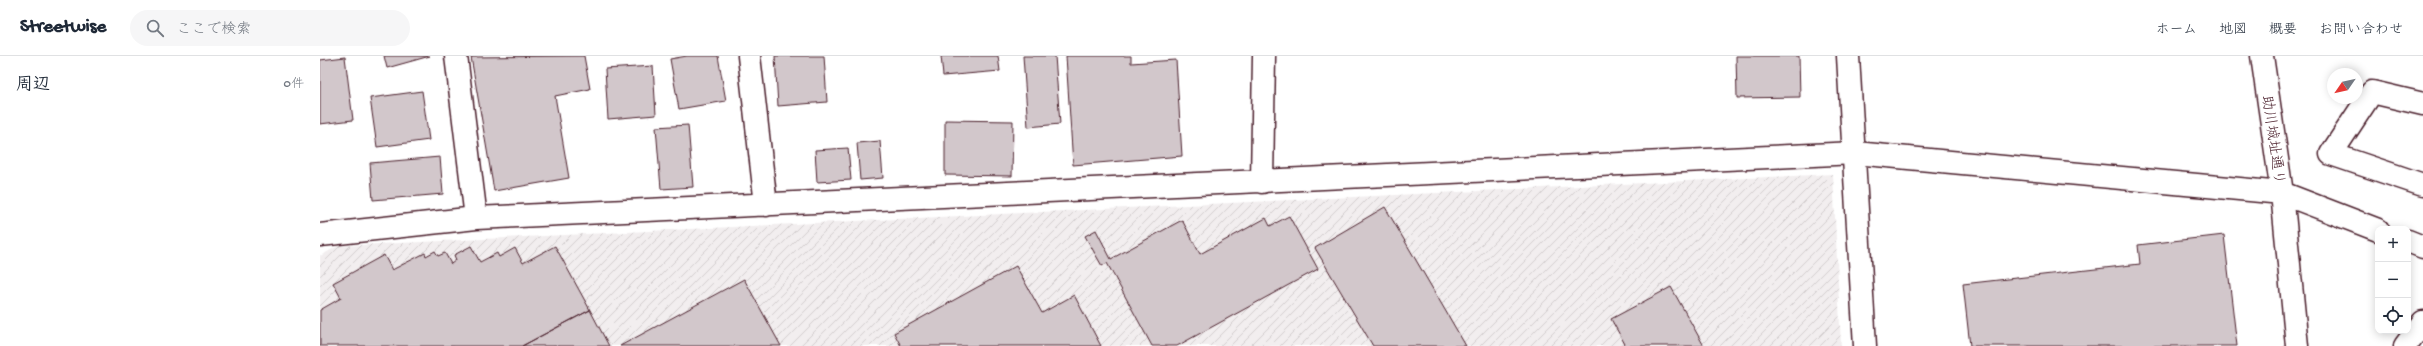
<!DOCTYPE html>
<html lang="ja">
<meta charset="utf-8">
<style>
:root{--surface:#fff;--page:#f6f6f7;--text:#1f2937;--muted:#747a83;--line:#e0e1e3}
body{margin:0;font-family:"Gochi Hand","Klee One",sans-serif;background:var(--page);color:var(--text)}
.controls{position:absolute;right:12px;bottom:12px;display:grid;overflow:hidden;border-radius:8px;box-shadow:0 2px 10px #0003}
.controls button{width:36px;height:36px;display:grid;place-items:center;padding:0;border:0;border-bottom:1px solid var(--line);background:var(--surface);color:var(--text);font:20px sans-serif}
.compass{position:absolute;left:2007px;top:12px;width:36px;height:36px;border-radius:50%;background:var(--surface);box-shadow:0 2px 10px #0003;rotate:236deg}
.list{margin:0;padding:0;list-style:none}
h2{display:flex;justify-content:space-between;align-items:center;height:52px;margin:0;padding:0 16px;font-size:17px}
h2 small{font-size:13px;font-weight:400;color:var(--muted)}
.icon{flex:none;width:22px;height:22px;fill:none;stroke:currentColor;stroke-width:2;stroke-linecap:round;stroke-linejoin:round}
.map{position:relative;flex:none;width:2103px;height:290px;overflow:hidden}
header{display:flex;align-items:center;gap:24px;box-sizing:border-box;height:56px;padding:0 20px;background:var(--surface);border-bottom:1px solid var(--line)}
header strong{font-size:19px}
nav{display:flex;gap:22px;margin-inline-start:auto;font-size:14px}
.search{width:280px;height:36px;background:var(--page);display:flex;align-items:center;gap:10px;box-sizing:border-box;padding:0 14px;border-radius:22px;color:var(--muted);font-size:15px}
main{display:flex}
aside{flex:1;background:var(--surface)}
.map>svg:first-child{display:block}
</style>
<header>
<strong>Streetwise</strong>
<div class="search"><svg class="icon" aria-label="search" viewBox="0 0 24 24"><circle cx="10" cy="10" r="6"/><path d="M15 15l6 6"/></svg>ここで検索</div>
<nav><a>ホーム</a><a>地図</a><a>概要</a><a>お問い合わせ</a></nav>
</header>
<main>
<aside>
<h2>周辺<small>0件</small></h2>
<ul class="list">
</ul>
</aside>
<div class="map">
<svg width="2103" height="290" viewBox="0 0 2103 290">
<defs>
<pattern id="industrial-furrows" width="10" height="10" patternUnits="userSpaceOnUse"><rect width="10" height="10" fill="#f2eeef"/><path d="M-1 1l2-2M0 10L10 0M9 11l2-2" fill="none" stroke="#d1cccd"/></pattern>
</defs>
<rect width="100%" height="100%" fill="#fff"/>
<filter id="ink" filterUnits="userSpaceOnUse"><feTurbulence type="fractalNoise" baseFrequency=".025" numOctaves="2"/><feDisplacementMap in="SourceGraphic" scale="8" xChannelSelector="R" yChannelSelector="G"/><feConvolveMatrix kernelMatrix="1 2 1 2 8 2 1 2 1" color-interpolation-filters="sRGB"/></filter>
<g filter="url(#ink)">
<path fill="url(#industrial-furrows)" d="M1513,118L1521,290H0V200L18,190Z"/>
<path fill="#d2c7cb" stroke="#4a1f2b" d="M64,0H110L67,12Z
M264,0L270,33L235,40L249,122L174,135L151,1Z
M367,0H398L406,45L359,53L350,3Z
M455,0H504L507,46L458,50Z
M621,0H678L680,15L623,20Z
M703,0H735L740,68L708,71Z
M746,0H811V7L856,4L862,100L753,109Z
M1416,0H1479L1480,41L1417,42Z
M25,1L33,64L0,68V4Z
M333,10L336,59L288,63L285,13Z
M102,35L109,84L57,91L50,42Z
M625,64L693,65L692,120L625,119Z
M368,69L373,131L341,133L336,71Z
M560,85L563,122L540,124L537,87Z
M528,92L531,124L497,126L495,94Z
M120,101L123,138L53,144L50,107Z
M1065,151L1146,290H1053L995,192Z
M969,160L998,213L857,290H832L787,207L782,210L765,180L776,174L791,203L862,164L880,198L946,162L950,170Z
M1904,179L1917,290H1650L1643,228L1820,208L1818,189Z
M151,190L160,206L177,197L179,201L195,192L203,207L235,190L270,254L202,290H0V254L21,242L13,227L64,199L72,214L105,197L106,200L115,195L118,200L125,197L131,208L136,204L134,199Z
M696,210L722,257L754,239L781,290H581L574,277Z
M424,223L461,290H300Z
M1351,231L1384,290H1306L1291,263Z
M270,254L289,290H202Z"/>
<g fill="none" stroke-linecap="round" stroke-linejoin="round">
<g stroke="#4a1f2b" stroke-width="25">
<path id="minor" d="M136,0L156,162
M429,0L446,149
M1942,0L1962,137L1977,290
M2103,48L2052,36L2011,98L2103,129
M942,126L944,0
M0,179L156,162L1535,97L1962,137L2058,174
M2088,185L2103,191
M2085,290L2103,266"/>
</g>
<g stroke="#4a1f2b" stroke-width="25">
<path id="tertiary" d="M1528,0L1545,290"/>
</g>
<use href="#minor" stroke="#fff" stroke-width="22"/>
<use href="#tertiary" stroke="#fff" stroke-width="22"/>
</g>
</g>
<g text-anchor="middle" stroke-width="3" stroke-linejoin="round" paint-order="stroke">
<g font-size="15" fill="#4a1f2b" stroke="#fff">
<text transform="translate(1954 84) rotate(82)" y="5">助川城址通り</text>
</g>
</g>
</svg>
<div class="controls">
<button>+</button>
<button>−</button>
<button><svg class="icon" aria-label="locate" viewBox="0 0 24 24"><circle cx="12" cy="12" r="6"/><path d="M12 2v4M12 18v4M2 12h4M18 12h4"/></svg></button>
</div>
<svg class="compass" viewBox="-18 -18 36 36"><path d="M0-13l5 13h-10z" fill="#e53935"/><path d="M0 13l5-13h-10z" fill="#747a83"/></svg>
</div>
</main>
